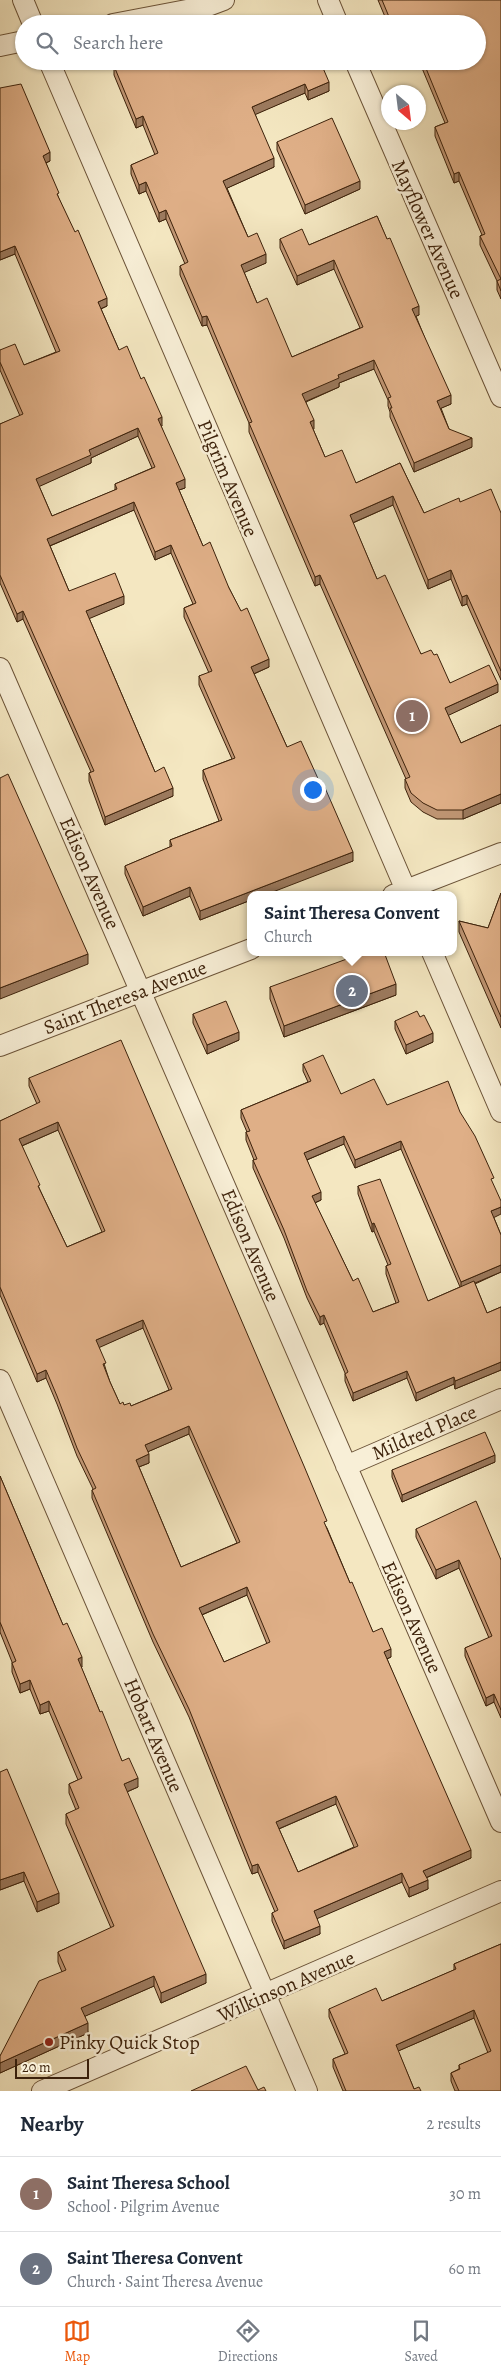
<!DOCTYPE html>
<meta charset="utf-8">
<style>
:root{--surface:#fff;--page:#f2f2f3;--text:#1f2937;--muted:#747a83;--line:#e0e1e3;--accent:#ea580c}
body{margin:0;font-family:Alegreya,serif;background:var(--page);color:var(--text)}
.compass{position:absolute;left:381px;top:85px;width:45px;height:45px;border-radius:50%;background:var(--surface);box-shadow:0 1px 4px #0004;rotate:152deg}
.scale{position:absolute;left:15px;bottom:12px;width:74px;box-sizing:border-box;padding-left:5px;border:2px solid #3d220b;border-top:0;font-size:14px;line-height:18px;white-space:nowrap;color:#3d220b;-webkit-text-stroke:4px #f8efd7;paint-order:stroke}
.you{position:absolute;left:312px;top:789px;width:18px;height:18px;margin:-12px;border:4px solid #fff;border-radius:50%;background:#1a73e8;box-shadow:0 0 0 8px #1a73e833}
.badge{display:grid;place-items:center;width:32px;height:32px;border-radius:50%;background:var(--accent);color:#fff;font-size:16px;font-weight:700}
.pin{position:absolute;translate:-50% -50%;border:2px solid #fff;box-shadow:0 1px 5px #0006}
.popup{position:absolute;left:247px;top:891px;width:210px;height:65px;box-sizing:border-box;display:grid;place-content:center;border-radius:10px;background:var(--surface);filter:drop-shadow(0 1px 4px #0005);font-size:16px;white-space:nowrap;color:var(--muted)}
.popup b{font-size:19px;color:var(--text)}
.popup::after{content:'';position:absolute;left:50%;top:100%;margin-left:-10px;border:10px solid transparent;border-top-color:var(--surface)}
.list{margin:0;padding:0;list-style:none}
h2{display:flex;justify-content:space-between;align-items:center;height:65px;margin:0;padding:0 20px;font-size:21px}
h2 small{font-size:16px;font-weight:400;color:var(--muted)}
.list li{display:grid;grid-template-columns:32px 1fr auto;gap:15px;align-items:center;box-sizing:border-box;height:75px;padding:0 20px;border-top:1px solid var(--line)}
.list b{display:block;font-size:19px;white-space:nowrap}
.list p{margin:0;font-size:16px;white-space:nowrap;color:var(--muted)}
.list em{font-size:16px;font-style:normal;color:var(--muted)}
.icon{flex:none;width:28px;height:28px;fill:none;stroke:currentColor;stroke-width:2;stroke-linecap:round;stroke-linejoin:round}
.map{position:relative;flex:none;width:501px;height:2091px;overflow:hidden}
.search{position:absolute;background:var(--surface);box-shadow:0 1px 4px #0004;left:15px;right:15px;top:15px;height:55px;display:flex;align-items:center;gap:12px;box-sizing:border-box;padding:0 18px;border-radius:28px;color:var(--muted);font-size:19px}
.sheet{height:215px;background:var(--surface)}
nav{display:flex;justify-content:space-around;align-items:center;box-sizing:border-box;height:70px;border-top:1px solid var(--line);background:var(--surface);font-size:14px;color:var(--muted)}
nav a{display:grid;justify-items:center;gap:2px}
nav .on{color:var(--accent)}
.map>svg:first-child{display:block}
</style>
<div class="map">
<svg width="501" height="2091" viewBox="0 0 501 2091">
<rect width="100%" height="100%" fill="#f4e7c1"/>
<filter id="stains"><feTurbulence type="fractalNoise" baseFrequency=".004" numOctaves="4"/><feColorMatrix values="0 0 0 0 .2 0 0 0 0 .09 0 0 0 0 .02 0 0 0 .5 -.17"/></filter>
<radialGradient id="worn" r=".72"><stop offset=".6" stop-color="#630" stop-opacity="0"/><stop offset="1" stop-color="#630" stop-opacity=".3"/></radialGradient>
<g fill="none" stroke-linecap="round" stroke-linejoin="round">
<g stroke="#6b5338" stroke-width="22">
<path id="street" d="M23,0L33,24
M328,0L338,24
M113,24L208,6L224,0
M0,46L24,41
M49,61L408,895
M355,61L501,397
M0,668L501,1822
M393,895L501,853
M432,952L501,1112
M0,1046L251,949
M0,1380L307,2091
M346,1466L501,1399
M42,2091L501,1891"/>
</g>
<use href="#street" stroke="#f8efd7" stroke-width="20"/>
</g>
<path fill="#c09674" stroke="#3d220b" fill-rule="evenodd" d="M378,0H501V299L497,290V281L480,245V236L482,235L459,181L454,183L435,136V127L445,123L419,61H477V24H388Z
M320,61L329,91L308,100L305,93L255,114L274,167L227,188L248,237L266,263L244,272L257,303L292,357L360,328L334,269L297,285L280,248V239L309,245L377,216L419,315L416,316L451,404L441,408L449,429L472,447L414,472L390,417V412L388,406V400L374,369L339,383V387L306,402L313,429L325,457L356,483L400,463L424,513L460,502L501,513V680L467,604L462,606L451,579L428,589L393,505L353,523L377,579L421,654L434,655L450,683L498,692L448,715L461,743L501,725V803L463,819H437L423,812L411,802L405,788V779H406L320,584L315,586L249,432V423L218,351L207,325L202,326L180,275V266L185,264L166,219L159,222L146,191L139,194L131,174V165L155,155L143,125L136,128L114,75V66Z
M0,88L50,161L46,163L59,199L107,306L101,309L119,350L141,379L162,426H161L185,488L179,490L203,546L229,588L269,667L254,674L287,747L353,861L251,895V900L200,920L190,896L143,916L125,874V866L170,847V840L219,821L203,779V770L232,759L199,685V676L209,673L184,617V608L193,604L171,553L155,560L134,510L50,546L69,591L124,604L89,618L155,772L173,796L105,825L89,781V773L91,772L23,619L17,622L0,583V424L20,416L0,370V350L24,365L56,352L15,254L0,260ZM138,436L152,468L115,484V490L52,516L39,486L91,463V458Z
M277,142L360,189L305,214L277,150Z
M501,893V1028L459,932V921L488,928Z
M270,987L396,995L284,1037L270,999Z
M193,1014L239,1040L207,1054L193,1023Z
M395,1021L433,1042L406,1054L395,1029Z
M303,1064L341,1094L387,1105L494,1218L501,1235V1272L475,1284L487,1313L501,1307V1370L455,1389L454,1384L416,1401L407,1378L353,1401L345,1381V1373L324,1323L320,1325L307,1298L284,1238L253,1168V1160H254L246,1140V1132H247L241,1118V1110L308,1082L303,1071ZM344,1144L355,1168L401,1149L460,1287L428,1301L358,1186V1194L372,1232L374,1231L388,1265L386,1266V1274L396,1303L373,1312L353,1281L315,1203L321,1200L307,1160Z
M29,1078L327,1528L350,1583L373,1632L391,1657L387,1659L471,1858L426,1878L428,1889L409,1897L402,1882L317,1918L320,1934L284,1949L272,1921V1913L275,1912L258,1872L252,1874L189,1717L153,1642L92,1498V1490L93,1489L77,1456L57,1404L46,1378L37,1382L0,1295V1121L37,1104L29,1086ZM58,1130L102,1232L67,1247L40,1190L22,1146ZM143,1328L169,1390L131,1406L124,1405L120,1404L110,1382L106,1370L99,1347ZM189,1434L237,1543L181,1567L139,1467L149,1463L147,1452ZM247,1595L267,1644L224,1662L202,1615ZM336,1804L354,1847L298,1872L279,1829Z
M495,1462L402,1502L392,1477V1470Z
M0,1476L63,1625L82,1667H81L100,1712L122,1761L138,1787L127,1792L206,1983L161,2003L154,1986L85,2016L88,2033L0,2073V2056L62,1972L58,1962V1952L111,1928L66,1824V1814L76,1810L69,1793V1784L78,1780L49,1711L40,1714L30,1689L20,1693L12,1672V1662L0,1632Z
M416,1529L501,1560V1718L494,1702L486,1706L465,1656V1648L489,1638L459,1568L436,1579L416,1537Z
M0,1772L59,1903L37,1912L24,1881L0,1890Z
M501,1944V2091H455L451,2081V2073L459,2069V2065L488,2053L474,2018L398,2051L414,2089L421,2091H343L333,2067V2059L345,2054L329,2017V2009L382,2001L454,1970V1964Z"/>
<path fill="#9c7a5e" stroke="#3d220b" d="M329,82V91L308,100V91Z
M305,84V93L252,116V107Z
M143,116V125L136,128V119Z
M50,152V161L43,164V156Z
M274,158V167L223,190V181Z
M459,172V181L454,183V174Z
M360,181V189L305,214V205Z
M146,182V191L139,194V185Z
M166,210V219L159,222V213Z
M15,246V254L0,260V252Z
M266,254V263L241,274V265Z
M334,260V269L297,285V276Z
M107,298V306L98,310V302Z
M419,306V315L412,318V309Z
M207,316V325L202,326V317Z
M374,360V369L339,383V387L302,403V394L338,375Z
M451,395V404L437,410V401Z
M162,417V426L158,427V419Z
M314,420V429L310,431V422Z
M138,428V436L91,458V463L36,488V479L89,450Z
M472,438V447L414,472V463Z
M185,479V488L176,491V483Z
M393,496V505L350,524V515Z
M134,502V510L47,547V539Z
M171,545V553L155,560V552Z
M451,570V579L428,589V580Z
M320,575V584L315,586V577Z
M467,595V604L462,606V597Z
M124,596V604L86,620V611Z
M23,611V619L17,622V614Z
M269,659V667L251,675V667Z
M498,684V692L445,717V708Z
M173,788V796L105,825V817Z
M501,794V803L463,819V810Z
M353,852V861L265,895H251V900L200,920V911Z
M190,887V896L143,916V907Z
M88,954V964L0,999V988Z
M396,984V995L284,1037V1026Z
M239,1032V1040L207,1054V1045Z
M433,1033V1042L406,1054V1045Z
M58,1122V1130L19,1147V1139Z
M344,1136V1144L304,1161V1153Z
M401,1141V1149L355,1168V1160Z
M321,1192V1200L312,1204V1196Z
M501,1207V1214L491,1219V1211Z
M374,1223V1231L372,1232V1224Z
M501,1265V1272L461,1289V1282Z
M324,1315V1323L320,1325V1317Z
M143,1320V1328L96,1349V1340Z
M501,1362V1370L455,1389V1381Z
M46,1370V1378L37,1382V1374Z
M407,1371V1378L353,1401V1393Z
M454,1377V1384L416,1401V1393Z
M189,1426V1434L145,1453V1445Z
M149,1454V1463L136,1468V1460Z
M495,1455V1462L402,1502V1495Z
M459,1560V1568L436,1579V1570Z
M247,1587V1595L199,1616V1608Z
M391,1649V1657L384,1660V1652Z
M82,1657V1667L78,1668V1659Z
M30,1680V1689L20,1693V1684Z
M494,1694V1702L486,1706V1698Z
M49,1701V1711L40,1714V1705Z
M138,1778V1787L124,1793V1784Z
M336,1796V1804L276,1830V1822Z
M471,1850V1858L423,1879V1871Z
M258,1864V1872L252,1874V1866Z
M24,1872V1881L0,1890V1880Z
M402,1873V1882L314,1920V1911Z
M428,1880V1889L409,1897V1888Z
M59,1893V1903L37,1912V1902Z
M320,1926V1934L284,1949V1941Z
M206,1974V1983L161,2003V1993Z
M154,1976V1986L81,2018V2008Z
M474,2010V2018L396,2052V2045Z
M88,2023V2033L0,2073V2063Z"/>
<path fill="#dfaf87" stroke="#3d220b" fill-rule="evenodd" d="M382,0H501V291L497,281L501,279L480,236L485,234L459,172L454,174L435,127L448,122L423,61H477V24H392Z
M301,17L304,24H286Z
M138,61H320L329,82L308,91L305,84L252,107L274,158L223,181L248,237L257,233L266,254L241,265L257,303L267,298L292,357L363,327L334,260L297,276L280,239L302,229L309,245L377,216L387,239L390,238L419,306L412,309L451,395L437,401L449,429L472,438L414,463L390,408H392L388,398L391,397L374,360L338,375L339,378L302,394L314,420L310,422L325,457L342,450L356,483L400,463L424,513L459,498L460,502L491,489L501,513V671L467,595L462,597L451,570L428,580L393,496L350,515L377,579L385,575L421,654L431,650L434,655L437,654L450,683L489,665L498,684L445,708L461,743L501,725V794L463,810H437L423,803L411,793L405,779L410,777L320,575L315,577L249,423L252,422L218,342L207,316L202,317L180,266L188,262L166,210L159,213L146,182L139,185L131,165L158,153L143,116L136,119L114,66Z
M21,84L50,152L43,156L59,193L57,194L75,232L78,230L107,298L98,302L119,350L127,346L141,379L144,377L162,417L158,419L185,479L176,483L203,546L210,542L229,588L241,611L247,608L269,659L251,667L287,747L301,741L320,783L322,781L353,852L200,911L190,887L143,907L125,866L172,846L170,840L222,820L203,770L235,758L199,676L212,671L184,608L196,603L171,545L155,552L134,502L47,539L69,591L115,573L124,596L86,611L155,772L164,767L173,788L105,817L89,773L94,771L23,611L17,614L0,575V424L23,414L0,362V350L15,344L24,365L60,351L15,246L0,252V88ZM138,428L155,467L115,484L117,489L52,516L36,479L91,455L89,450Z
M332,118L360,181L305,205L277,142Z
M8,774L88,954L0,988V778Z
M501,893V1017L459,921L488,928Z
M366,952H384L396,984L284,1026L270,987Z
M226,1001L239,1032L207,1045L193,1014Z
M417,1011L420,1017L424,1015L433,1033L406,1045L395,1021Z
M121,1040L304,1466L327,1521L324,1522L350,1583L352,1582L373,1632L382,1628L391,1649L384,1652L471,1850L423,1871L428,1880L409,1888L402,1873L314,1911L320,1926L284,1941L272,1913L278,1910L258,1864L252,1866L189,1709L153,1634L92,1490L96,1488L77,1448L57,1396L46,1370L37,1374L0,1287V1121L40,1102L29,1078ZM58,1122L105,1231L67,1247L38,1186L40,1185L19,1139ZM143,1320L172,1389L131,1406L130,1403L124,1405L123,1402L120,1404L110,1382L103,1364L106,1363L96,1340ZM189,1426L240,1542L181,1567L136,1460L149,1454L145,1445ZM247,1587L270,1642L224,1662L199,1608ZM336,1796L358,1846L298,1872L276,1822Z
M323,1055L341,1094L374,1079L387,1105L448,1081L460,1112L475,1136L494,1178L491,1179L501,1201V1207L491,1211L501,1235V1265L461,1282L401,1141L355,1160L344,1136L304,1153L321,1192L312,1196L353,1281L358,1278L373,1312L399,1302L386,1266L391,1264L374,1223L372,1224L358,1186L380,1179L428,1301L474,1281L487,1313L501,1307V1362L455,1381L454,1377L416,1393L407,1371L353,1393L345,1374L348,1372L324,1315L320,1317L307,1291L284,1230L253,1160L257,1159L246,1132L250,1131L241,1110L311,1081L303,1064Z
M485,1432L495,1455L402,1495L392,1470Z
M0,1476L63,1625L67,1623L82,1657L78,1659L100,1712L102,1711L122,1761L129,1758L138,1778L124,1784L206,1974L161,1993L154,1976L81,2008L88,2023L0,2063V2056L39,1981L66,1970L58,1952L114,1926L66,1814L79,1808L69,1784L82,1778L49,1701L40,1705L30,1680L20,1684L12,1663L16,1661L0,1622Z
M476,1501L501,1560V1710L494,1694L486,1698L465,1648L492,1636L459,1560L436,1570L416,1529Z
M7,1769L59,1893L37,1902L24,1872L0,1880V1772Z
M501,1944V2091H459L451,2073L460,2069L459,2065L491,2051L474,2010L396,2045L414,2089L419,2087L421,2091H346L333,2059L348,2053L329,2009L376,1988L382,2001L456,1969L454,1964Z
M246,2066L258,2090L264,2087L266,2091H191Z"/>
<circle fill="#8f2418" stroke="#f8efd7" stroke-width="2" cx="49" cy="2042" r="5"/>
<g text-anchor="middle" stroke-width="5" stroke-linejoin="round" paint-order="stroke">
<g font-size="20" fill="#3d220b" stroke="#f8efd7">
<text transform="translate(428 229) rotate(66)" y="7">Mayflower Avenue</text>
<text transform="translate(228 478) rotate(67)" y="7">Pilgrim Avenue</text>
<text transform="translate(90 873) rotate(66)" y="7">Edison Avenue</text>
<text transform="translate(125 997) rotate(-21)" y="7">Saint Theresa Avenue</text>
<text transform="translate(251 1245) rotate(67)" y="7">Edison Avenue</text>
<text transform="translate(424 1432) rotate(-23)" y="7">Mildred Place</text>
<text transform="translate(412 1617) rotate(66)" y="7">Edison Avenue</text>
<text transform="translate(154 1735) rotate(67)" y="7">Hobart Avenue</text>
<text transform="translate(286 1986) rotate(-24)" y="7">Wilkinson Avenue</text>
</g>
<g font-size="20" fill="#3d220b" stroke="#f8efd7" text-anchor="start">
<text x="59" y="2049">Pinky Quick Stop</text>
</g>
</g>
<rect width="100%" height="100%" filter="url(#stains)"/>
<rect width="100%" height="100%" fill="url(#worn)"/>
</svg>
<svg class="compass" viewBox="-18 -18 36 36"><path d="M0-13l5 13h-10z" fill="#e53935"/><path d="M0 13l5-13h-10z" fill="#747a83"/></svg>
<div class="scale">20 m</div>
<div class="you"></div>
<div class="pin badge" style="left:412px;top:716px;background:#8d6e63">1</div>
<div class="pin badge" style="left:352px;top:991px;background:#6b7280">2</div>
<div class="popup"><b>Saint Theresa Convent</b>Church</div>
<div class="search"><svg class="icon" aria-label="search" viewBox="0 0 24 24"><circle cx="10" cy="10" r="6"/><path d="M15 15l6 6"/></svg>Search here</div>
</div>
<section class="sheet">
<h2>Nearby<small>2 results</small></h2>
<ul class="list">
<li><span class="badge" style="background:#8d6e63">1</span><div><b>Saint Theresa School</b><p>School · Pilgrim Avenue</p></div><em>30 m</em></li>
<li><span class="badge" style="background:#6b7280">2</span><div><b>Saint Theresa Convent</b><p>Church · Saint Theresa Avenue</p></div><em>60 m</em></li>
</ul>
</section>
<nav>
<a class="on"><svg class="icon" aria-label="map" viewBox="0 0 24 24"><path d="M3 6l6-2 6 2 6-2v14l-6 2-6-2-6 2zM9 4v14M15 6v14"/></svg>Map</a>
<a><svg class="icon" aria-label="directions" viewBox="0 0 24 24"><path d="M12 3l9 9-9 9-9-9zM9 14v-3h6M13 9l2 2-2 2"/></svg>Directions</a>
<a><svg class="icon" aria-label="saved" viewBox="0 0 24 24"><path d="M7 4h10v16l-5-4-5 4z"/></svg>Saved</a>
</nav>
